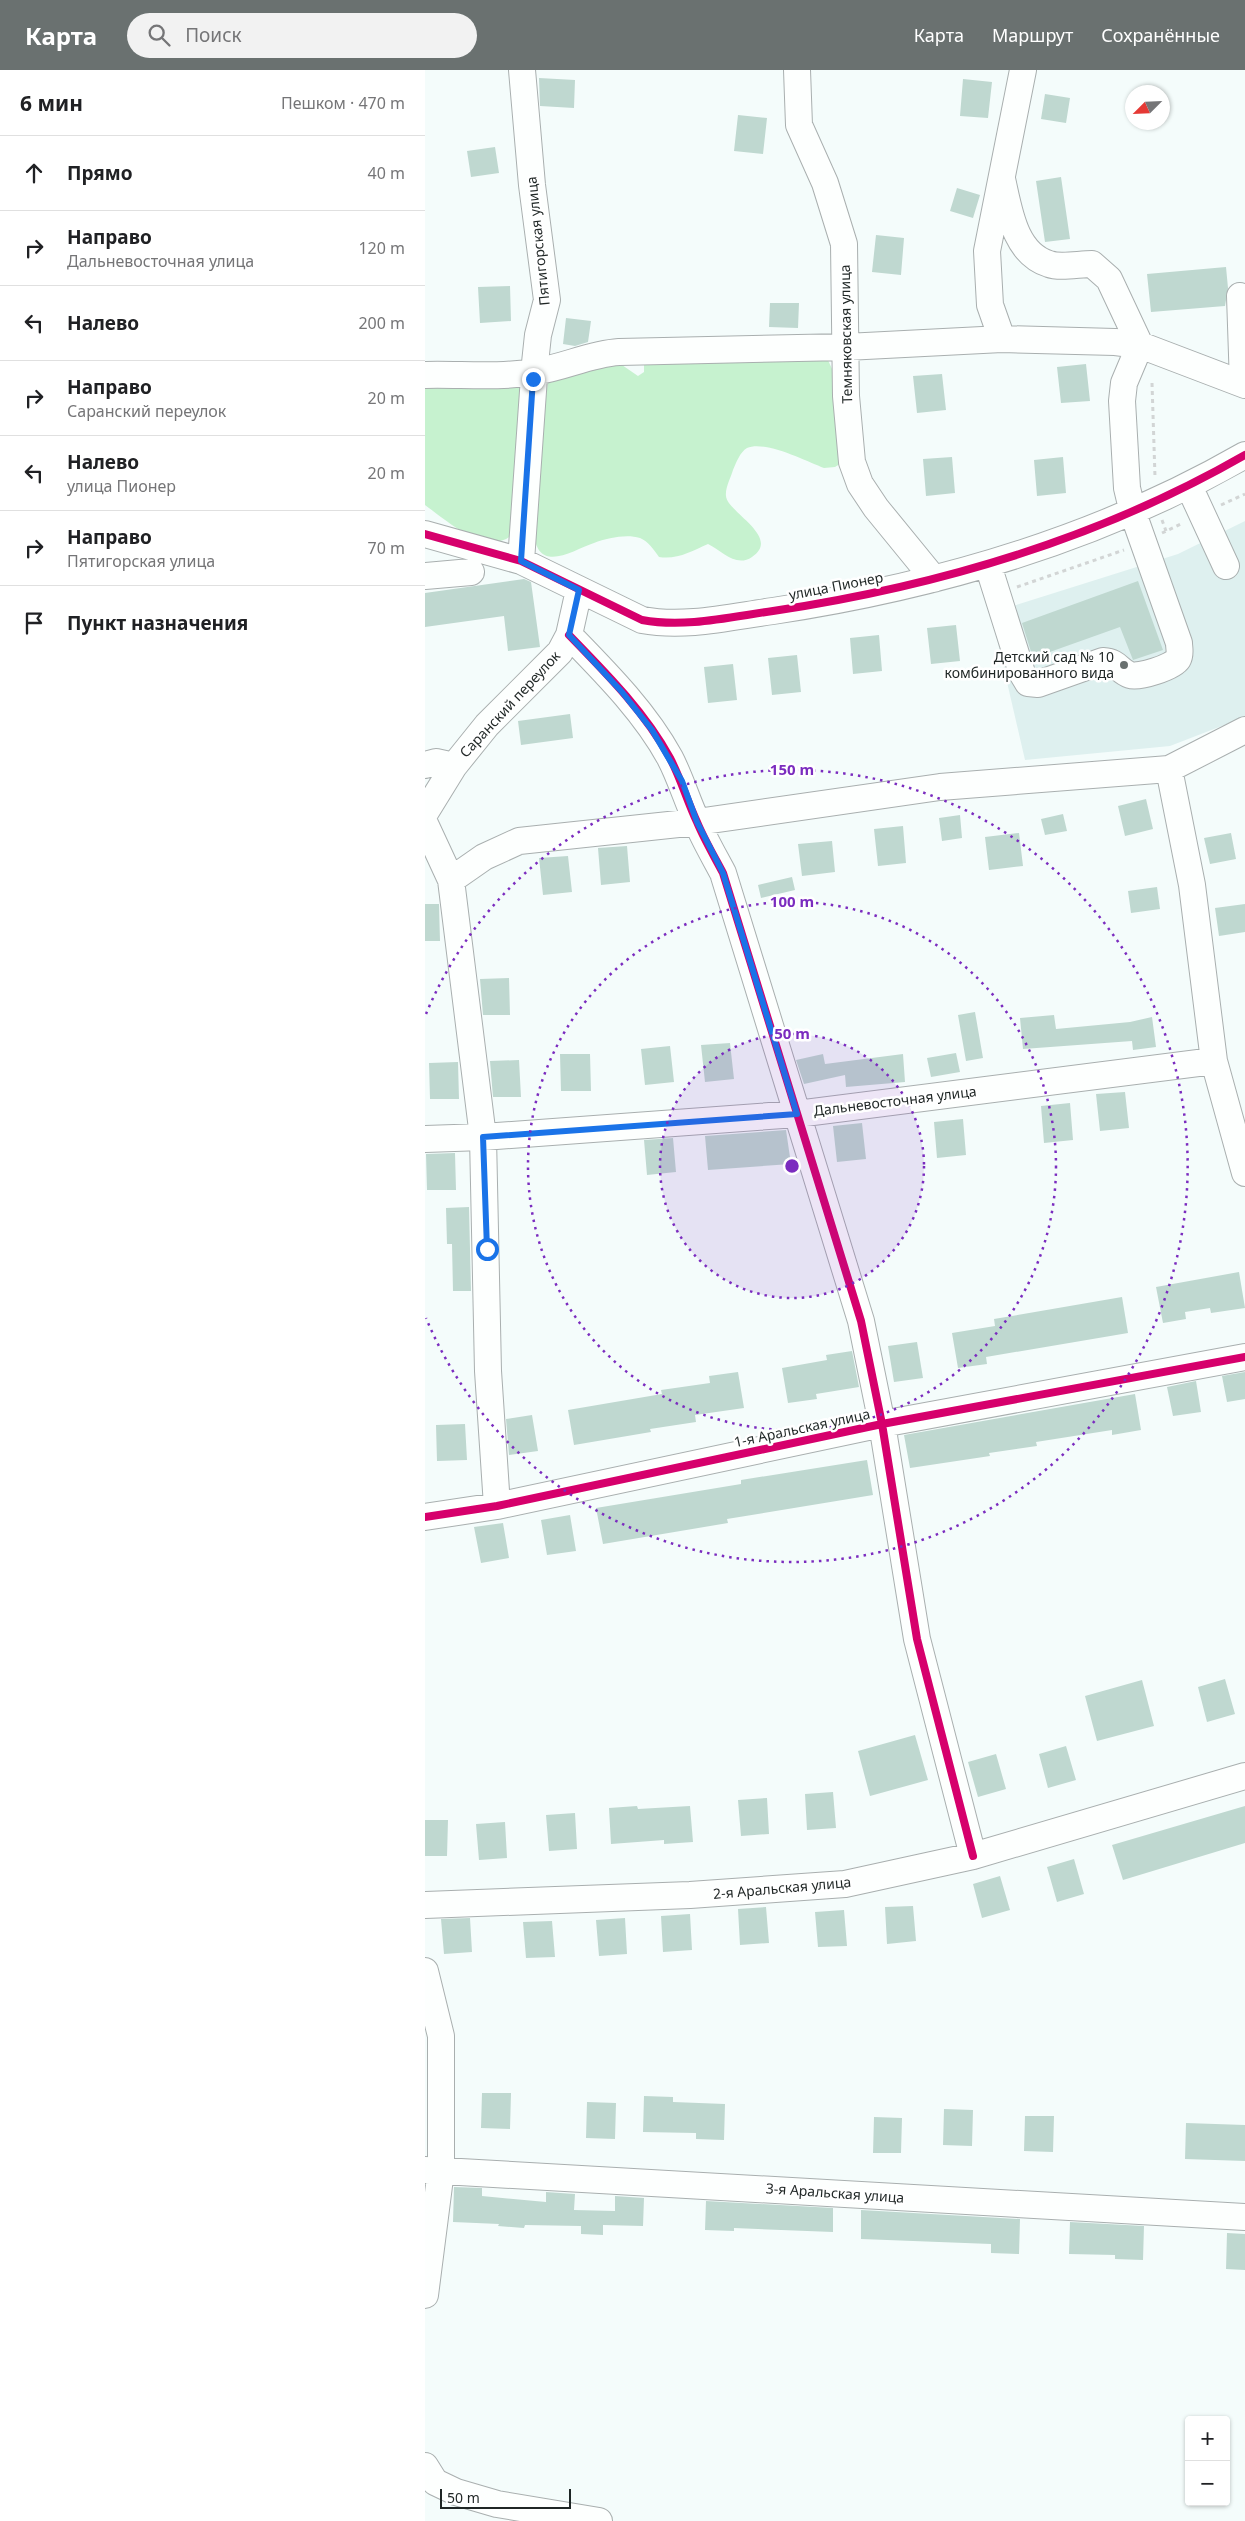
<!DOCTYPE html>
<html lang="ru">
<meta charset="utf-8">
<style>
:root{--surface:#fff;--page:#f2f2f2;--text:#202124;--muted:#757577;--line:#e0e0e0;--accent:#6a7170}
body{margin:0;font-family:"Noto Sans",sans-serif;background:var(--page);color:var(--text)}
.controls{position:absolute;right:15px;bottom:15px;display:grid;overflow:hidden;border-radius:5px;box-shadow:0 1px 4px #0004}
.controls button{width:45px;height:45px;display:grid;place-items:center;padding:0;border:0;border-bottom:1px solid var(--line);background:var(--surface);color:var(--text);font:25px sans-serif}
.compass{position:absolute;left:700px;top:15px;width:45px;height:45px;border-radius:50%;background:var(--surface);box-shadow:0 1px 4px #0004;rotate:246deg}
.scale{position:absolute;left:15px;bottom:12px;width:131px;box-sizing:border-box;padding-left:5px;border:2px solid #1f2625;border-top:0;font-size:14px;line-height:18px;white-space:nowrap;color:#1f2625;-webkit-text-stroke:4px #fff;paint-order:stroke}
.stop{position:absolute;width:15px;height:15px;margin:-11px;border:4px solid #1a73e8;border-radius:50%;background:#fff}
.stop.end{background:#1a73e8;border-color:#fff;box-shadow:0 1px 5px #0008}
.list{margin:0;padding:0;list-style:none}
h2{display:flex;justify-content:space-between;align-items:center;height:65px;margin:0;padding:0 20px;font-size:21px}
h2 small{font-size:16px;font-weight:400;color:var(--muted)}
.list li{display:grid;grid-template-columns:32px 1fr auto;gap:15px;align-items:center;box-sizing:border-box;height:75px;padding:0 20px;border-top:1px solid var(--line)}
.list b{display:block;font-size:19px;white-space:nowrap}
.list p{margin:0;font-size:16px;white-space:nowrap;color:var(--muted)}
.list em{font-size:16px;font-style:normal;color:var(--muted)}
.icon{flex:none;width:28px;height:28px;fill:none;stroke:currentColor;stroke-width:2;stroke-linecap:round;stroke-linejoin:round}
.map{position:relative;flex:none;width:820px;height:2451px;overflow:hidden}
header{display:flex;align-items:center;gap:30px;box-sizing:border-box;height:70px;padding:0 25px;background:var(--accent);color:#fff}
header strong{font-size:24px}
nav{display:flex;gap:28px;margin-inline-start:auto;font-size:18px}
.search{width:350px;height:45px;background:var(--page);display:flex;align-items:center;gap:12px;box-sizing:border-box;padding:0 18px;border-radius:28px;color:var(--muted);font-size:19px}
main{display:flex}
aside{flex:1;background:var(--surface)}
.map>svg:first-child{display:block}
</style>
<header>
<strong>Карта</strong>
<div class="search"><svg class="icon" aria-label="search" viewBox="0 0 24 24"><circle cx="10" cy="10" r="6"/><path d="M15 15l6 6"/></svg>Поиск</div>
<nav><a>Карта</a><a>Маршрут</a><a>Сохранённые</a></nav>
</header>
<main>
<aside>
<h2>6 мин<small>Пешком · 470 m</small></h2>
<ul class="list">
<li><svg class="icon" aria-label="ahead" viewBox="0 0 24 24"><path d="M12 20V5M6 11l6-6 6 6"/></svg><div><b>Прямо</b></div><em>40 m</em></li>
<li><svg class="icon" aria-label="right" viewBox="0 0 24 24"><path d="M7 20v-9h11M14 6l5 5-5 5"/></svg><div><b>Направо</b><p>Дальневосточная улица</p></div><em>120 m</em></li>
<li><svg class="icon" aria-label="left" viewBox="0 0 24 24"><path d="M17 20v-9H6M10 6l-5 5 5 5"/></svg><div><b>Налево</b></div><em>200 m</em></li>
<li><svg class="icon" aria-label="right" viewBox="0 0 24 24"><path d="M7 20v-9h11M14 6l5 5-5 5"/></svg><div><b>Направо</b><p>Саранский переулок</p></div><em>20 m</em></li>
<li><svg class="icon" aria-label="left" viewBox="0 0 24 24"><path d="M17 20v-9H6M10 6l-5 5 5 5"/></svg><div><b>Налево</b><p>улица Пионер</p></div><em>20 m</em></li>
<li><svg class="icon" aria-label="right" viewBox="0 0 24 24"><path d="M7 20v-9h11M14 6l5 5-5 5"/></svg><div><b>Направо</b><p>Пятигорская улица</p></div><em>70 m</em></li>
<li><svg class="icon" aria-label="arrive" viewBox="0 0 24 24"><path d="M6 21V4h12l-3 4 3 4H6"/></svg><div><b>Пункт назначения</b></div></li>
</ul>
</aside>
<div class="map">
<svg width="820" height="2451" viewBox="0 0 820 2451">
<rect width="100%" height="100%" fill="#f4fcfb"/>
<path fill="#def0ef" d="M820,451V647L745,676L600,690L566,543L753,484Z"/>
<path fill="#c6f2cf" d="M402,288L408,301L418,392L410,397L399,398C381,391 340,370 322,378C315,382 311,393 308,400C306,407 300,418 301,426C302,442 357,467 327,487C311,498 297,481 283,474C267,481 252,490 234,487C229,480 223,471 215,468C201,464 183,468 169,473C148,480 114,504 109,465L120,332L123,313L127,307L144,299L197,295L213,306L219,302V294Z
M0,312L97,314L87,465C62,487 22,451 0,435Z"/>
<path fill="#bfd8d0" d="M114,8L150,10L149,38L115,36Z
M538,9L567,12L563,48L535,46Z
M620,24L645,28L641,53L616,49Z
M313,45L342,48L338,84L309,81Z
M70,77L74,103L46,107L42,81Z
M636,107L645,169L620,172L611,111Z
M532,118L555,125L548,148L525,141Z
M451,165L479,168L476,205L447,202Z
M801,197L803,218L800,236L726,242L722,204Z
M85,216L86,251L55,253L53,217Z
M345,233H374L373,258L344,257Z
M141,248L166,251L163,272L150,276L138,274Z
M661,294L665,331L636,333L632,297Z
M517,304L521,340L492,343L488,306Z
M527,387L530,423L501,426L498,389Z
M638,387L641,423L612,426L609,390Z
M99,509L106,512L115,577L83,581L79,546L0,557V523Z
M713,511L738,580L708,590L695,557L608,588L597,553Z
M531,555L535,591L506,594L502,558Z
M454,565L457,601L428,604L425,568Z
M372,585L376,622L347,625L343,588Z
M308,594L312,630L283,633L279,597Z
M145,644L148,668L96,675L93,651Z
M721,729L728,759L700,766L693,736Z
M638,744L642,761L620,765L616,749Z
M535,745L537,768L517,771L514,748Z
M478,756L481,793L453,796L449,759Z
M594,763L598,796L564,800L560,767Z
M806,763L811,789L785,794L779,768Z
M407,771L410,802L377,806L373,774Z
M202,776L205,812L176,815L173,778Z
M143,786L147,822L118,825L114,788Z
M367,807L370,820L336,828L333,815Z
M732,817L735,839L706,843L703,821Z
M0,834H14L15,871H0Z
M820,834V862L794,866L790,838Z
M84,908L85,945H58L55,909Z
M550,942L558,988L541,991L533,945Z
M629,945L631,959L705,952L727,947L731,977L708,980L707,971L598,979L595,948Z
M305,973L309,1009L280,1012L276,975Z
M245,976L249,1012L220,1015L216,979Z
M531,983L535,1002L506,1007L502,988Z
M135,984H165L166,1021H136Z
M398,984L400,994L478,984L480,1012L421,1017L420,1005L379,1014L371,990Z
M94,990L96,1027H68L65,991Z
M33,992L34,1029H5L4,993Z
M700,1022L704,1058L675,1061L671,1024Z
M645,1033L648,1070L619,1073L616,1036Z
M538,1049L541,1085L512,1088L509,1052Z
M437,1053L441,1089L412,1092L408,1056Z
M361,1060L366,1094L283,1100L280,1066Z
M248,1068L251,1102L222,1105L219,1070Z
M30,1083L31,1120H2L1,1084Z
M44,1137L46,1221H28L27,1174H22L21,1138Z
M814,1202L820,1238L786,1243L785,1238L760,1242L761,1249L738,1253L731,1217Z
M697,1227L703,1263L561,1287L562,1294L533,1298L527,1263L570,1256L569,1249Z
M492,1272L498,1308L469,1312L463,1276Z
M427,1281L434,1317L391,1324L392,1329L363,1333L357,1298L402,1290L401,1285Z
M313,1302L319,1338L270,1345L271,1352L225,1359L226,1362L149,1375L143,1340L237,1324L236,1320L285,1313L284,1306Z
M820,1302V1329L802,1332L797,1306Z
M771,1311L776,1342L748,1346L742,1317Z
M710,1324L716,1360L687,1365V1360L611,1372L612,1376L564,1383L565,1386L485,1398L479,1365Z
M107,1345L113,1381L84,1385L81,1349Z
M40,1354L42,1390L12,1391L11,1355Z
M442,1390L448,1425L302,1449L303,1453L178,1474L171,1438L316,1414V1410Z
M145,1445L151,1481L122,1485L116,1450Z
M78,1453L84,1488L56,1493L49,1457Z
M800,1609L810,1644L782,1652L773,1617Z
M717,1610L729,1656L672,1671L660,1626Z
M490,1665L503,1710L445,1726L433,1681Z
M641,1676L651,1710L623,1718L614,1684Z
M571,1684L581,1719L553,1727L543,1692Z
M408,1722L411,1758L382,1760L380,1724Z
M342,1728L344,1764L316,1766L313,1730Z
M212,1736L213,1739L265,1736L268,1772L239,1774V1770L186,1774L184,1738Z
M820,1736V1773L698,1810L687,1775Z
M150,1743L152,1779L124,1781L121,1745Z
M0,1750H23L22,1786H0Z
M80,1752L82,1788L54,1790L51,1754Z
M649,1789L659,1824L632,1832L622,1797Z
M575,1806L585,1840L557,1848L548,1814Z
M488,1836L491,1871L462,1874L460,1837Z
M341,1837L344,1873L315,1875L313,1839Z
M419,1840L422,1876L393,1877L390,1842Z
M265,1844L267,1880L238,1882L236,1846Z
M45,1848L47,1882L19,1884L16,1849Z
M200,1848L202,1884L174,1886L171,1850Z
M127,1851L130,1887L101,1888L98,1852Z
M57,2023H86L85,2059L56,2058Z
M219,2026L248,2027V2032L300,2034L299,2070L271,2069V2063L218,2062Z
M162,2032L191,2033L190,2069L161,2068Z
M519,2039L548,2040L547,2076L518,2075Z
M600,2046H629L628,2082L599,2081Z
M449,2047L477,2048L476,2083H448Z
M761,2053L820,2055V2091L760,2089Z
M29,2117L57,2118V2126L121,2132V2122L150,2124L149,2140L190,2141V2126L219,2128L218,2156L178,2155V2165L156,2164V2156L100,2155L99,2158L73,2156L74,2154L28,2152Z
M281,2131L408,2138V2162L309,2158V2161L280,2160Z
M436,2140L595,2149L594,2184L566,2183V2174L436,2169Z
M645,2152L719,2156L718,2190L690,2189V2185L644,2184Z
M802,2163L820,2164V2200L801,2199Z"/>
<g fill="none" stroke-linecap="round" stroke-linejoin="round">
<g stroke="#a9afaf" stroke-width="28">
<path id="minor" d="M372,0L374,55L400,113L419,174L421,326L427,392L435,414L451,438L509,509
M815,226L818,314
M577,269L565,235L562,181L598,0
M0,305C35,304 73,308 108,302C138,298 164,284 194,282L421,277L577,269L690,272L715,275L820,315
M764,416L801,496
M0,464L96,491L217,550C260,558 305,547 348,541C514,516 674,469 820,385
M96,491L110,293L113,265L122,230L107,115L97,0
M563,495L597,603L603,613L613,614L678,591C694,592 693,601 705,605C714,608 748,597 753,589C756,584 754,578 754,573L708,443L702,418L697,331L699,313L715,275L684,209L667,194C654,194 635,198 624,194C589,183 584,139 577,109
M0,506L46,502
M144,565C180,602 220,642 245,688C256,709 262,731 272,752C279,769 289,786 298,803L436,1251L457,1354L492,1569L548,1786
M0,695L11,692L29,696
M744,699L767,815L789,991L820,1103
M0,743L29,696L62,655L135,582L144,565L154,520
M0,754L26,810L58,1067L63,1301L72,1436
M26,810L59,787L94,771L272,752L515,717L744,699L820,660
M0,1069L58,1067L372,1044L789,991
M0,1447L72,1436L457,1354L820,1287
M0,1835L265,1825L420,1814L548,1786L820,1706
M0,1901L16,1966V2100L0,2225
M0,2100L820,2147
M0,2396L10,2412L31,2422L72,2434L174,2451"/>
</g>
<path stroke="#d2d5d5" stroke-width="3" stroke-dasharray="4 4" stroke-linecap="butt" d="M727,313L730,407
M796,435L820,424
M737,450L741,461
M737,463L758,453
M592,517L699,480"/>
<use href="#minor" stroke="#fdfffe" stroke-width="26"/>
<g stroke="#fff" stroke-width="11">
<path id="cycleway" d="M0,464L96,491L217,550C260,558 305,547 348,541C514,516 674,469 820,385
M144,565C180,602 220,642 245,688C256,709 262,731 272,752C279,769 289,786 298,803L436,1251L457,1354L492,1569L548,1786
M0,1447L72,1436L457,1354L820,1287"/>
</g>
<use href="#cycleway" stroke="#d6006c" stroke-width="8"/>
</g>
<g fill="none" stroke-linecap="round" stroke-linejoin="round">
<path stroke="#1a73e8" stroke-width="6" d="M62,1179L58,1067L372,1044L298,803L272,752L257,711L227,660L197,622L144,565L154,520L96,491L108,309"/>
</g>
<circle cx="367" cy="1096" r="132" fill="#7b2cbf" fill-opacity=".12"/>
<g fill="none" stroke="#7b2cbf" stroke-width="2.5" stroke-dasharray="2.5 5">
<circle cx="367" cy="1096" r="132"/>
<circle cx="367" cy="1096" r="264"/>
<path d="M1 944A396 396 0 1 1 1 1248"/>
</g>
<circle fill="#6a7170" stroke="#fff" stroke-width="2" cx="699" cy="595" r="5"/>
<g text-anchor="middle" stroke-width="5" stroke-linejoin="round" paint-order="stroke">
<g font-size="14" fill="#1f2625" stroke="#fff">
<text transform="translate(113 171) rotate(-96)" y="5">Пятигорская улица</text>
<text transform="translate(421 264) rotate(-91)" y="5">Темняковская улица</text>
<text transform="translate(411 516) rotate(-11)" y="5">улица Пионер</text>
<text transform="translate(85 634) rotate(-47)" y="5">Саранский переулок</text>
<text transform="translate(470 1031) rotate(-7)" y="5">Дальневосточная улица</text>
<text transform="translate(377 1358) rotate(-12)" y="5">1-я Аральская улица</text>
<text transform="translate(357 1818) rotate(-5)" y="5">2-я Аральская улица</text>
<text transform="translate(410 2123) rotate(4)" y="5">3-я Аральская улица</text>
</g>
<g font-size="14" fill="#1f2625" stroke="#fff" text-anchor="end">
<text x="689" y="592">Детский сад № 10<tspan x="689" dy="16">комбинированного вида</tspan></text>
</g>
</g>
<circle cx="367" cy="1096" r="8" fill="#7b2cbf" stroke="#fff" stroke-width="2.5"/>
<g font-size="15" text-anchor="middle" font-weight="bold" fill="#7b2cbf" stroke="#fff" stroke-width="5" stroke-linejoin="round" paint-order="stroke">
<text x="367" y="705">150 m</text>
<text x="367" y="837">100 m</text>
<text x="367" y="969">50 m</text>
</g>
</svg>
<div class="controls">
<button>+</button>
<button>−</button>
</div>
<svg class="compass" viewBox="-18 -18 36 36"><path d="M0-13l5 13h-10z" fill="#e53935"/><path d="M0 13l5-13h-10z" fill="#757577"/></svg>
<div class="scale">50 m</div>
<div class="stop" style="left:62px;top:1179px"></div>
<div class="stop end" style="left:108px;top:309px"></div>
</div>
</main>
